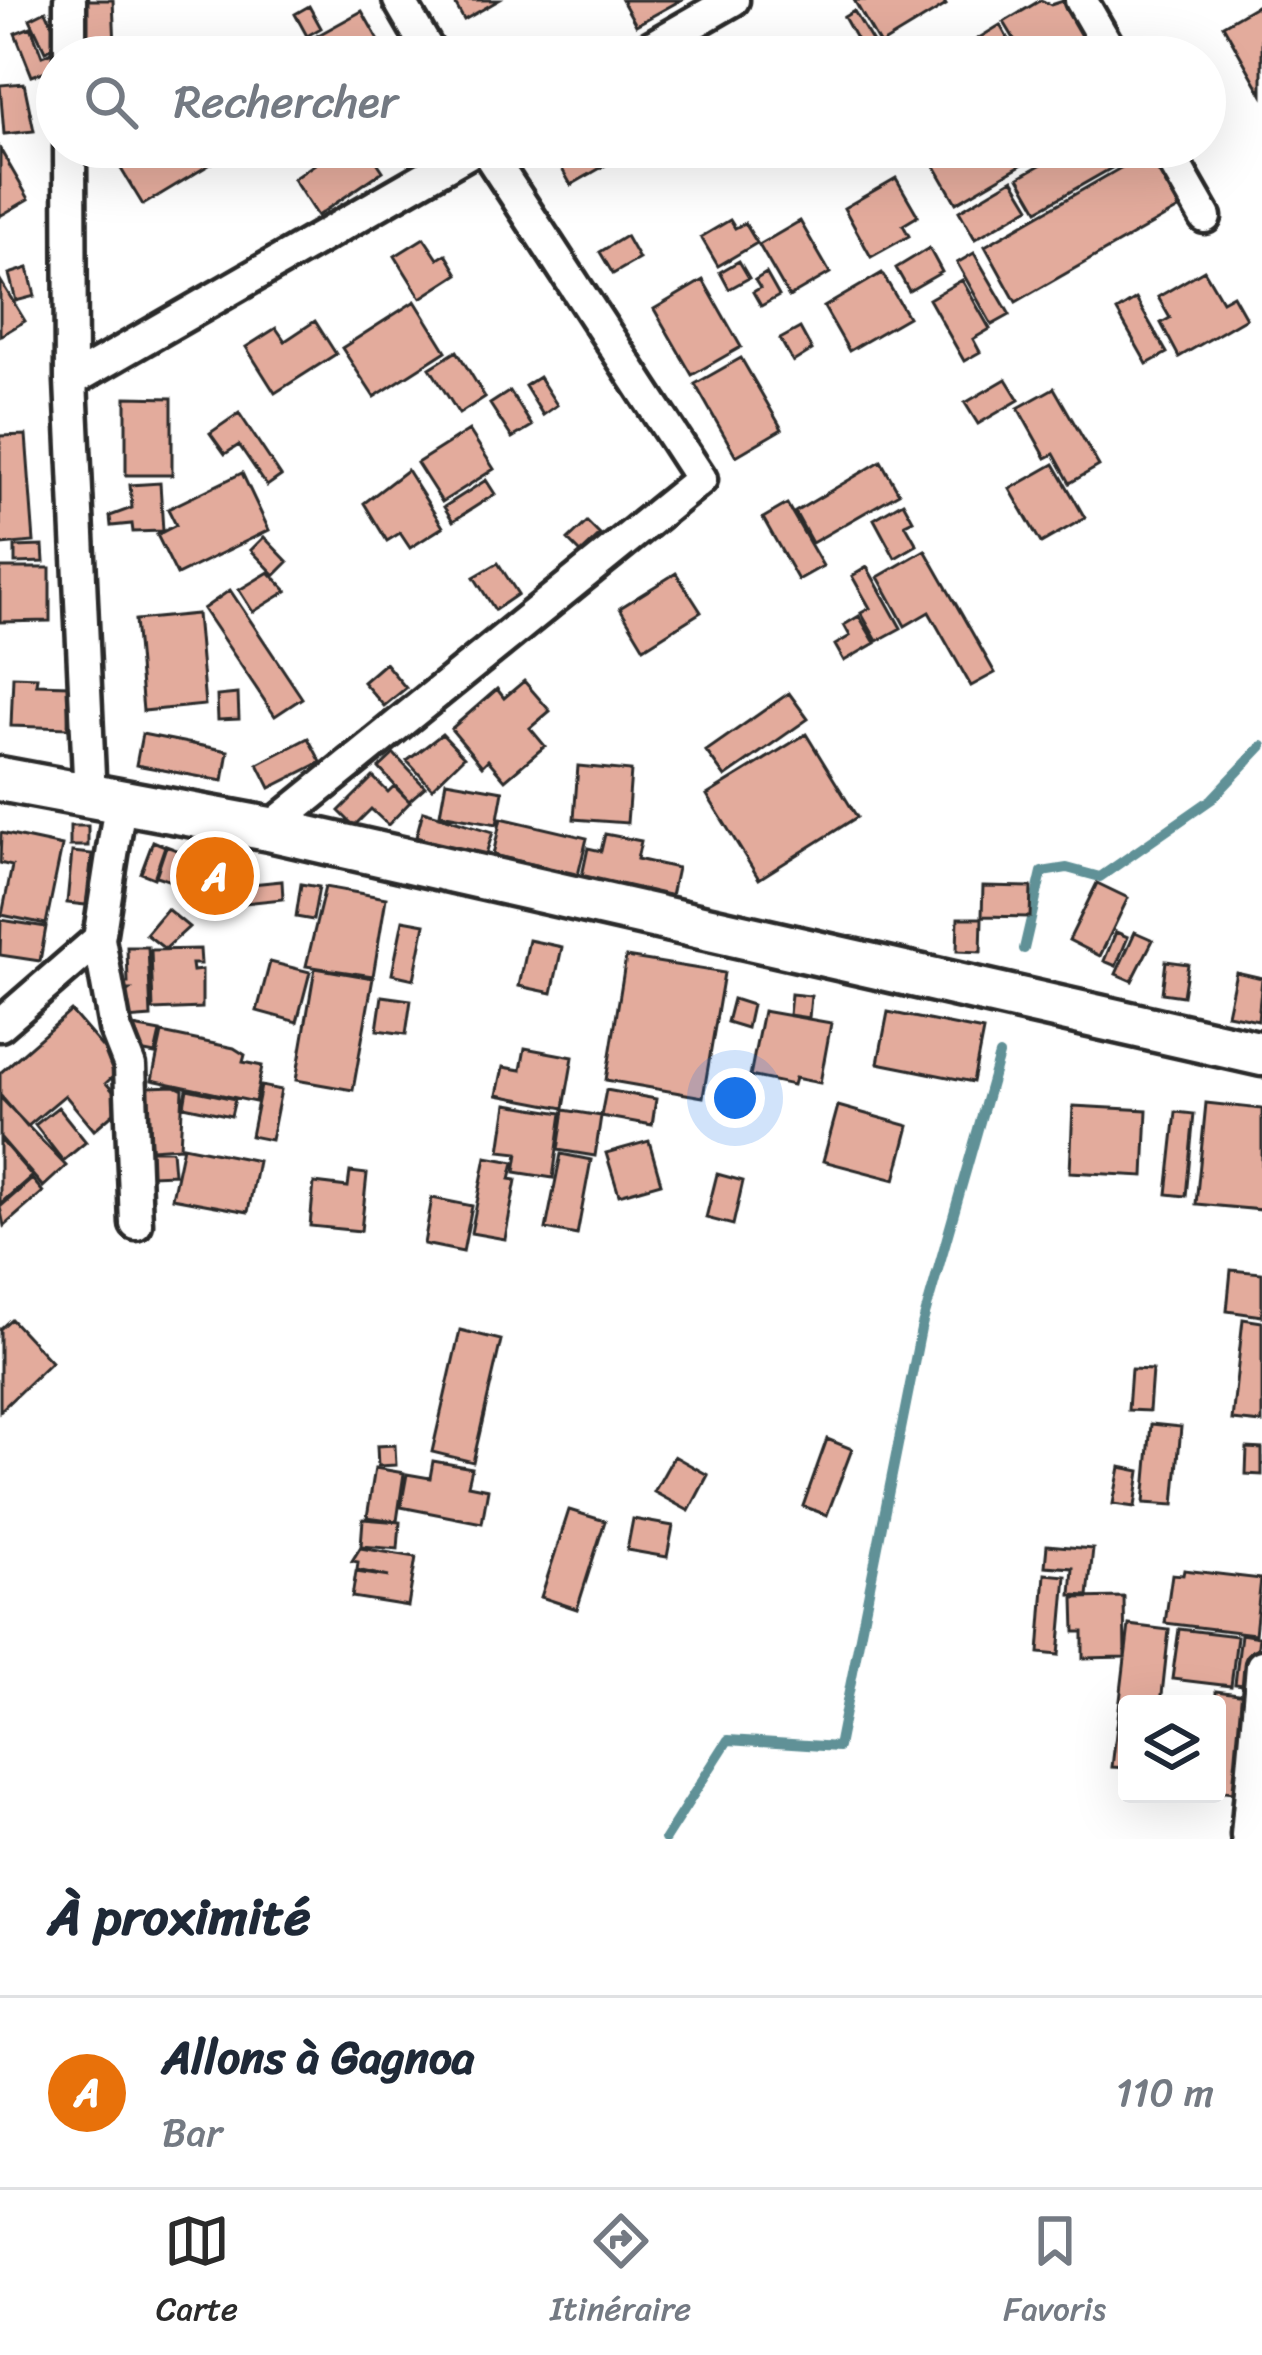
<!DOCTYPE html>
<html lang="fr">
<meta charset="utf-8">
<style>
:root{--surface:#fff;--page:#f2f2f3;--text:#1f2937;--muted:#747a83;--line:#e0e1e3;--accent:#2b2b2b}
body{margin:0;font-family:Sriracha,sans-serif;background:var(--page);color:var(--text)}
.controls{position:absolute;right:36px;bottom:36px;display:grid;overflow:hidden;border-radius:12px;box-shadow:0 12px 48px #0002}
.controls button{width:108px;height:108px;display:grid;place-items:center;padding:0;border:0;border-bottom:3px solid var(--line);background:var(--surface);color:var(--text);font:60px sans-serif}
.you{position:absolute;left:735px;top:1098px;width:42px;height:42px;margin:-30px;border:9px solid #fff;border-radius:50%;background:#1a73e8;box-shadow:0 0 0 18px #1a73e833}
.badge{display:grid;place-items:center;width:78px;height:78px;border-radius:50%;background:var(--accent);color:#fff;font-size:39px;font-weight:700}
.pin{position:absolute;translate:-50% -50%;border:6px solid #fff;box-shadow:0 3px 12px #0006}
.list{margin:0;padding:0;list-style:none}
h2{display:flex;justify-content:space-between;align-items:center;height:156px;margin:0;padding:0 48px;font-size:51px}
h2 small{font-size:39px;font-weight:400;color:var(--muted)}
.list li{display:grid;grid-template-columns:78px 1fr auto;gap:36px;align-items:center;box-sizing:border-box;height:192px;padding:0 48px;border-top:3px solid var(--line)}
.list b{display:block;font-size:45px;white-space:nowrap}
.list p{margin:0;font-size:39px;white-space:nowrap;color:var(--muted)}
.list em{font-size:39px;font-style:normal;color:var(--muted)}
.icon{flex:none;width:66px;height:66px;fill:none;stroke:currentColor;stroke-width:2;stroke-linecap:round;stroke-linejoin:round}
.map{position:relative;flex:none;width:1262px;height:1839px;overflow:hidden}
.search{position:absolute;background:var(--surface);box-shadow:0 12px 48px #0002;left:36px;right:36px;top:36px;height:132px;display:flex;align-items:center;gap:30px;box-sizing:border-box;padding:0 42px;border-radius:66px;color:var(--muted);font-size:45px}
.sheet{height:348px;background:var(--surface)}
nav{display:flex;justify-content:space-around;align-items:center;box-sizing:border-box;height:168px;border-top:3px solid var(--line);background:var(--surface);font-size:33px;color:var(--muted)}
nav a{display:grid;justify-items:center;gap:6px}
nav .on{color:var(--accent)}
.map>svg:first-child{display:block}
</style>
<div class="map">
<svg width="1262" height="1839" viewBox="0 0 1262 1839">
<rect width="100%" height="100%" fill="#fff"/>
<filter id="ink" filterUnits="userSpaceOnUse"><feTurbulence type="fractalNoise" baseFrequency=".00833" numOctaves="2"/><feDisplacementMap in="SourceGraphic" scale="24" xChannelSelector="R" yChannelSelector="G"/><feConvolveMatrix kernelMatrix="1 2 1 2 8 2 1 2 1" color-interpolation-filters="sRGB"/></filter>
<g filter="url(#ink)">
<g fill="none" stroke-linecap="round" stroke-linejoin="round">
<path stroke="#609197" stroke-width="10" d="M1024,949L1042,872L1067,868L1100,877L1212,799L1262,746
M665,1839L728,1740L838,1747L921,1329L999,1055"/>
</g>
<path fill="#e3ab9c" stroke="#2b2b2b" stroke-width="3" d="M84,0H113L115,47L87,49Z
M453,0H499L464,20Z
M622,0H681L636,25Z
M854,0H943L946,5L880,45Z
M1041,0L1051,5L1066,0L1088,39L1058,57H1025L1004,22Z
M309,6L321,28L307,36L295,14Z
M1256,6L1262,16V94L1223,25Z
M46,11L61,44L45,51L30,19Z
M362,11L388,57H283L282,55Z
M854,11L875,46L864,53L844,17Z
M1000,25L1018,57H983L974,41Z
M31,27L42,56L57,50V67L32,76L15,33Z
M24,83L34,131L4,134L0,85Z
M135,147H206L214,162L143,205L115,159Z
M340,147H367L383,171L317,216L293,179Z
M563,147H637L571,185L553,153Z
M940,147H1052L956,203L928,154Z
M1072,147H1133L1136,154L1038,210L1019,177Z
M0,149L29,199L0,216Z
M1150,151L1182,207L1016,302L985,246Z
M896,178L918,216L903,225L909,236L871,257L844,208Z
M1013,179L1030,207L975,239L959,211Z
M730,220L735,228L745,223L757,243L718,266L701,237Z
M800,221L830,273L789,297L759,245Z
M626,236L639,259L613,274L600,252Z
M424,238L438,259L446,254L458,274L421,298L395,256Z
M929,248L942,272L909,291L896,268Z
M974,253L1010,315L992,325L957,263Z
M739,261L749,278L729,289L720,272Z
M28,268L35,296L16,301L9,274Z
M1204,270L1222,301L1233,295L1246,318L1179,357L1161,323L1170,318L1158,297Z
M766,273L779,296L761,306L753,292L760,288L755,280Z
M882,273L908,317L849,351L824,307Z
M0,280L25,321L0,336Z
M703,280L741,347L692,375L654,309Z
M962,280L990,329L973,339L980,352L964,361L929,299Z
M1136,299L1167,353L1147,364L1117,311Z
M415,301L446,351L374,397L342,348Z
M315,321L336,354L275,393L246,347L276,328L285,341Z
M800,328L812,350L793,362L780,339Z
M457,351L485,397L459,414L430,368Z
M741,358L782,429L736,456L695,384Z
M539,377L557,405L543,415L525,386Z
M1006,379L1019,400L978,424L965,403Z
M1054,388L1099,466L1070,483L1054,454L1046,458L1018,408Z
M510,391L532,426L512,438L490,404Z
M126,397L172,398V475H126Z
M239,413L281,476L267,486L239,445L225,454L210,433Z
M469,430L494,469L442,502L417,463Z
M26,435L34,542L0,545V436Z
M881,461L899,493L812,543L795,512Z
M1054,464L1085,518L1041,543L1010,489Z
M407,470L443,527L410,548L400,533L387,541L364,503Z
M242,473L269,530L177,575L157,535L176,525L168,509Z
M486,480L495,494L453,521L444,507Z
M160,483L163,531L133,532L132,524L111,526L110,516L132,508L130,485Z
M903,502L913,520L905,524L917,545L895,558L874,519Z
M787,504L823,566L798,580L763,518Z
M587,522L600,535L581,553L568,540Z
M264,537L288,562L275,575L251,550Z
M43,546L44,562L15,563V547Z
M925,550L995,673L971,686L929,612L905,626L878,577Z
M498,563L518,594L495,610L474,577Z
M867,567L901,628L877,641L861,613L870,608L852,576Z
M0,568H50V621L0,622Z
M269,572L287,591L253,612L239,590Z
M676,573L701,612L644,648L620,608Z
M230,590L302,698L275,716L203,609Z
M197,614L205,705L143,711L135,620Z
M859,616L875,643L844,661L835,645L850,636L844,625Z
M385,663L406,688L384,706L363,682Z
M13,676L37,677L36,684L69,685L68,728L11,726Z
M524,681L550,711L530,728L545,746L505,780L488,760L482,766L451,729L497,689L504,698Z
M789,693L808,719L725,777L706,751Z
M238,694L239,719L218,720L217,696Z
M142,734L228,751L223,781L136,765Z
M442,734L464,757L432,788L407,761Z
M806,734L857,817L759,879L707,795Z
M308,738L321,762L270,788L258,764Z
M394,754L425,787L409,801L379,768Z
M578,766L631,771L627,823L574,819Z
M373,777L388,792L394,786L410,802L388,825L371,809L354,826L339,811Z
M446,781L503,791L497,824L440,814Z
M423,811L493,832L485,857L416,837Z
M501,818L587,838L578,875L493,855Z
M70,826H88V846H70Z
M1,833L62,846L46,924L2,915L12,866L0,863Z
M605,834L641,841L637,859L677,868L671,896L582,876L588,848L601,851Z
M153,841L165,846L154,878L141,873Z
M166,846L190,855L180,884L156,876Z
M72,852L92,854L86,905L67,903Z
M282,881L283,899L233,904L231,886Z
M1097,883L1128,898L1100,956L1069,940Z
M301,884L319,887L313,920L296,917Z
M983,886L1031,887L1030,917L982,916Z
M325,887L386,898L373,976L306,966Z
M167,909L189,927L165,949L146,934Z
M958,918H982L981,952L957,951Z
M1,920L46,927L40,961L0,955Z
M403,920L425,924L414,979L392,974Z
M1116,932L1128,937L1116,966L1104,961Z
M1135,932L1153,940L1132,981L1116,974Z
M529,940L562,947L552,993L519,986Z
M127,947H148L151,1017L126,1019L125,994L130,990H121L120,983H128Z
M200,949L201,964H192L193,971L202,970V1008L153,1010L151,950Z
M626,957L724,973L703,1097L606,1080Z
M1166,961L1188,964L1183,996L1162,993Z
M270,962L310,972L297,1022L257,1011Z
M315,968L373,978L353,1090L296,1080Z
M1236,972L1262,978L1258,1020L1227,1014Z
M791,994L811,996L809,1018L789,1015Z
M382,996L411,1000L406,1034L377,1030Z
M733,999L752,1005L747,1028L727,1022Z
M71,1011L121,1069L106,1083L124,1104L94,1130L65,1095L27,1127L0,1095V1073Z
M763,1011L831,1023L820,1083L795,1078L793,1085L750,1076Z
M888,1012L983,1031L973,1082L878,1063Z
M128,1026L160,1032L155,1054L124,1048Z
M162,1033L234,1048L245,1055L243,1062L262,1066L255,1102L152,1080Z
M525,1048L573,1057L564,1108L497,1095L503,1067L521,1070Z
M175,1086L183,1090L180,1147L151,1149L148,1087Z
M261,1086L281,1090L271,1140L251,1136Z
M187,1089L235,1099L231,1116L184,1106Z
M606,1090L656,1099L652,1125L601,1116Z
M0,1097L66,1166L43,1187L0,1137Z
M1206,1103L1262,1109V1210L1196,1204Z
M507,1104L562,1113L553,1178L515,1172L518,1153L500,1151Z
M838,1106L909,1126L895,1180L823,1161Z
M1073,1106L1147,1110L1144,1176L1070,1172Z
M58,1107L86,1142L63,1161L35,1125Z
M564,1110L601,1116L595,1156L558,1150Z
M1176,1112L1194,1114L1186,1196L1167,1194Z
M0,1139L32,1176L0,1204Z
M649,1141L661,1183L619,1195L606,1153Z
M183,1146L258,1161L248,1212L172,1198Z
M149,1150H172L174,1174L150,1175Z
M561,1154L591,1160L577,1235L546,1229Z
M486,1157L514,1162L510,1179L516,1180L505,1239L471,1233Z
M350,1172L367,1174L361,1231L310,1226L314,1183L348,1187Z
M717,1174L743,1181L733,1225L706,1218Z
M32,1179L43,1192L4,1226L0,1207Z
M432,1198L472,1206L463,1252L424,1244Z
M1231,1270L1262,1273V1316L1227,1311Z
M11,1319L51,1362L0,1411V1329Z
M1243,1319L1262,1322V1423L1232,1420Z
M460,1330L501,1340L473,1462L432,1452Z
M1131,1369L1152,1370L1149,1411L1128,1410Z
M1151,1424L1181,1427L1174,1505L1144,1503Z
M827,1439L852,1449L827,1515L803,1506Z
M395,1445L396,1465L378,1466L377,1446Z
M1247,1448L1262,1449V1475L1246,1474Z
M674,1456L708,1475L689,1511L654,1492Z
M433,1461L472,1468L468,1485L488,1489L482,1523L401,1507L407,1474L430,1478Z
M1120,1467L1140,1471L1135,1507L1113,1504Z
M375,1468L404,1473L397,1521L367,1517Z
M569,1510L605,1521L577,1609L541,1597Z
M363,1519L400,1522L398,1549L361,1546Z
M633,1519L673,1526L667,1557L627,1550Z
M1047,1545L1093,1549L1088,1596L1071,1595L1073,1568L1045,1566Z
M360,1548L416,1557L408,1606L352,1597L356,1572L389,1577L357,1570L358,1562L352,1561Z
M1184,1570L1261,1579L1255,1634L1165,1623L1172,1574L1183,1575Z
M1045,1574L1066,1576L1059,1655L1039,1653Z
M1124,1597L1125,1657L1083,1658V1632H1075L1074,1598Z
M1129,1625L1169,1630L1161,1704H1127V1768L1112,1767Z
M1179,1629L1237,1636L1231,1686L1172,1679Z
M1241,1634L1259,1637L1253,1686L1235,1684Z
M1216,1691L1254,1696L1242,1793L1217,1790Z"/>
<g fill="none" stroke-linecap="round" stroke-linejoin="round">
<g stroke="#2b2b2b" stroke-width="39">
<path id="street" d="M70,0V57
M399,0L432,57
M1081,0L1114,57
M634,57L733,0
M70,147L71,381L90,798
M1165,147L1205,217
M71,381L478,147
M269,829L701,479L484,147
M99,939L115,1028L130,1066L136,1224
M0,1025L99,939L120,804
M1262,1666L1247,1835L1262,1837"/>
</g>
<g stroke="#2b2b2b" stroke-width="51">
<path id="secondary" d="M0,779L269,829L1262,1054"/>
</g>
<use href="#street" stroke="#fff" stroke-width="30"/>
<use href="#secondary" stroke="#fff" stroke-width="42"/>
</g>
</g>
</svg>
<div class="controls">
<button><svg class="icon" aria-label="layers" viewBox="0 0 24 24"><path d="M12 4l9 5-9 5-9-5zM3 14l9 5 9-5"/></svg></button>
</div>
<div class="you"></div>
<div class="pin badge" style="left:215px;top:876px;background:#e8710a">A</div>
<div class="search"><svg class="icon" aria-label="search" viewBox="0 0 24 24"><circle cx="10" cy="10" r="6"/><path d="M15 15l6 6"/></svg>Rechercher</div>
</div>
<section class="sheet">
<h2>À proximité<small></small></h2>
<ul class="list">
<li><span class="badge" style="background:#e8710a">A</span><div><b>Allons à Gagnoa</b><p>Bar</p></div><em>110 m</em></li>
</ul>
</section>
<nav>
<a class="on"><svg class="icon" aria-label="map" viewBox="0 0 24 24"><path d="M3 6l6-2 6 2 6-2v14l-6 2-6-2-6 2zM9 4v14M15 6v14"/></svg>Carte</a>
<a><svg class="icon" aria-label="directions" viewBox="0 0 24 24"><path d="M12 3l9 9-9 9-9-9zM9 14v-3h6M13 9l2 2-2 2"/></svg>Itinéraire</a>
<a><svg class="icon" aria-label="saved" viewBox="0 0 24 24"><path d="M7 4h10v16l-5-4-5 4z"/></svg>Favoris</a>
</nav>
